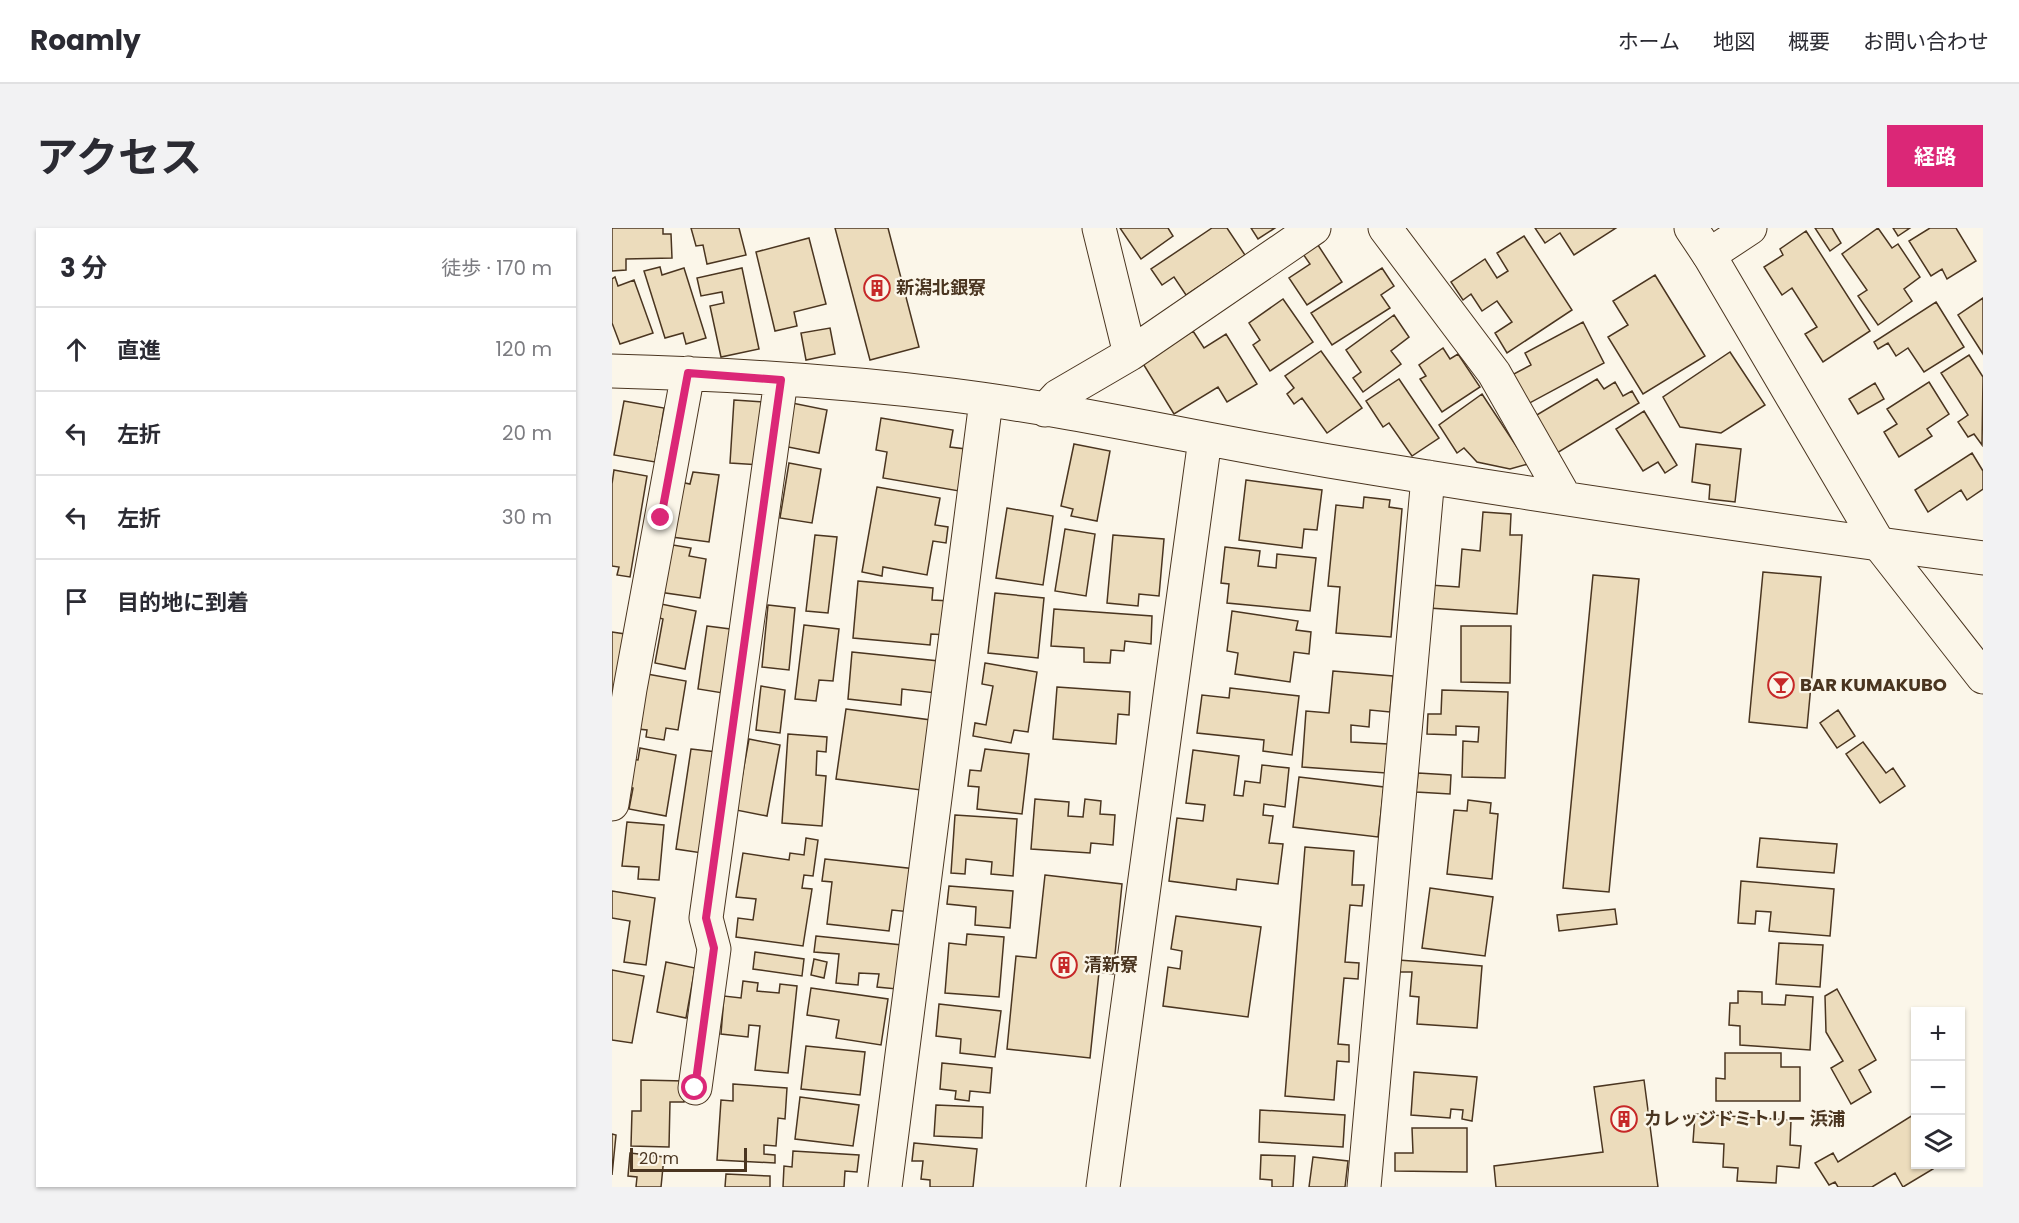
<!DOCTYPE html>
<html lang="ja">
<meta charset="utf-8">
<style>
:root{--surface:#fff;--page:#f2f2f3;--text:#2b2b33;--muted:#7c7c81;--line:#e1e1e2;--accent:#db2777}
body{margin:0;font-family:Poppins,"Noto Sans JP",sans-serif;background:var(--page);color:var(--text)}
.controls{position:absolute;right:18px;bottom:18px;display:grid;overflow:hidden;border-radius:0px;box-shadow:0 2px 4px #0004}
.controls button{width:54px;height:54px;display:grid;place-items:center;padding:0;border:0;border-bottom:2px solid var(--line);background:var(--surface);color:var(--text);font:30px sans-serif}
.scale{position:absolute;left:18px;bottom:15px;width:117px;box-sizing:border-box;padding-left:6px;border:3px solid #4a3520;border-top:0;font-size:16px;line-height:21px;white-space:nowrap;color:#4a3520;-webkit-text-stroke:4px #fbf6e9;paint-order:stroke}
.stop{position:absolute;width:18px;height:18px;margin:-14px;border:4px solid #db2777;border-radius:50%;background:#fff}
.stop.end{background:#db2777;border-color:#fff;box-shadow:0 2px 6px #0008}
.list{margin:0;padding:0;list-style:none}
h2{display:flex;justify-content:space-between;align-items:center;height:78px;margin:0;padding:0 24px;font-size:26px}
h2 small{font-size:20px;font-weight:400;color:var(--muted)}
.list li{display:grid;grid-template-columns:39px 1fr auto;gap:18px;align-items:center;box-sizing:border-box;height:84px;padding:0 24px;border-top:2px solid var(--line)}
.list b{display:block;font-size:22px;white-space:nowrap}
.list em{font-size:20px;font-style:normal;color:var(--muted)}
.icon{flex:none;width:33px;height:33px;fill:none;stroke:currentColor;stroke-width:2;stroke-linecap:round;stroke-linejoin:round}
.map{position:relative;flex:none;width:1371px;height:959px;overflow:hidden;border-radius:0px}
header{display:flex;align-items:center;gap:36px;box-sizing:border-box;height:84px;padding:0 30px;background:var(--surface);border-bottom:2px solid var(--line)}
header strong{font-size:28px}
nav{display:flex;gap:33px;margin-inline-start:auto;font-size:21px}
.intro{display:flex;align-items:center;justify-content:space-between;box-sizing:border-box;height:144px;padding:0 36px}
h1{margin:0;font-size:42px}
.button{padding:15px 27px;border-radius:0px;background:var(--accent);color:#fff;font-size:21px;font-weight:700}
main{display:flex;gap:36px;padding:0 36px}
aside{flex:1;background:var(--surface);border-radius:0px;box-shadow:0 2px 4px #0004}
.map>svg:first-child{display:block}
</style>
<header>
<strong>Roamly</strong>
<nav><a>ホーム</a><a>地図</a><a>概要</a><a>お問い合わせ</a></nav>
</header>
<div class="intro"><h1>アクセス</h1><a class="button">経路</a></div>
<main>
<aside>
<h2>3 分<small>徒歩 · 170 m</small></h2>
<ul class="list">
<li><svg class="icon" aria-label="ahead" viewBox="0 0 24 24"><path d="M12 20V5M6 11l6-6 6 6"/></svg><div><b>直進</b></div><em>120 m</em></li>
<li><svg class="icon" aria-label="left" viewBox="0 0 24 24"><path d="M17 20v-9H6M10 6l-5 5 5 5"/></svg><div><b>左折</b></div><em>20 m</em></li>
<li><svg class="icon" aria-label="left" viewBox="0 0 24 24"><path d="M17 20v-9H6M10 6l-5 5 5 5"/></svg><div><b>左折</b></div><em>30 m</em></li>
<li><svg class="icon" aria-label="arrive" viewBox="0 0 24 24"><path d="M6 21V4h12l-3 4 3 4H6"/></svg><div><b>目的地に到着</b></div></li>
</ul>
</aside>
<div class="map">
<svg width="1371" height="959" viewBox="0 0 1371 959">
<rect width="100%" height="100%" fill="#fbf6e9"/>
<path fill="#ecdcbc" stroke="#4a3520" stroke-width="1.5" d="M0,0H51V6H59L60,30L14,31V42L0,43Z
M79,0H127L134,27L95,36L91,17L84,18Z
M223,0H276L307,119L258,132Z
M508,0H556L561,8L529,31Z
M600,0H615L633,27L574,67L562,49L550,57L539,41Z
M639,0H663L646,11Z
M923,0H1004L962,27L948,5L933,15Z
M1203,0H1220L1229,15L1218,23Z
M1266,0L1280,20L1286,16L1308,49L1292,61L1300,73L1266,97L1246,68L1255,62L1230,26Z
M1281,0H1298L1286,8Z
M1318,0H1344L1364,33L1335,51L1330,41L1319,48L1297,13Z
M1194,3L1258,103L1211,134L1193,106L1205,99L1180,60L1170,67L1152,39L1171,27L1168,21Z
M912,8L960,82L895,125L883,105L900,94L885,73L870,83L859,66L851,72L839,54L873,31L885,50L896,43L885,25Z
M197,10L214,76L182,84L185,98L163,103L144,24Z
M704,14L730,54L695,77L677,50L698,36L689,23Z
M48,39L50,47L72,40L94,110L74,116L71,105L53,110L32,43Z
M130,40L147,121L109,129L98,78L112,75L110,64L89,68L85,50Z
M770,40L782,58L769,67L778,80L720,117L699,85Z
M1043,47L1093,128L1031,166L996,109L1016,97L1001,73Z
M3,49L6,58L22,52L41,105L8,116L0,95V51Z
M1371,70V126L1346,87Z
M671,71L701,114L658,143L641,117L648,112L637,95Z
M1324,74L1352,119L1312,144L1296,120L1284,128L1276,115L1266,121L1262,114Z
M782,87L797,109L779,123L789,136L751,164L741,150L749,144L734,122Z
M971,94L992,135L912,178L896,149L919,137L913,125Z
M218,100L223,126L194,132L189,105Z
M581,103L592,120L614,106L645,156L615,174L606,159L562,186L530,134Z
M831,120L838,131L846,126L868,159L830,184L808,151L814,148L807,137Z
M709,123L750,180L715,205L690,170L682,176L675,166L682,160L673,148Z
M1118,124L1153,177L1109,205L1068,199L1051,169Z
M1357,127L1371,149L1370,217L1362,206L1356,209L1346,194L1356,187L1329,145Z
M787,151L827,210L800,228L777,195L771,199L754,173Z
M985,151L992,161L1003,154L1011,168L1020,163L1027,175L945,225L923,188Z
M1317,154L1337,186L1315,201L1320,208L1287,229L1272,204L1285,196L1275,181Z
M1263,155L1272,171L1246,186L1237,171Z
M870,166L916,236L898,241L865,234L852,220L845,225L827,197Z
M122,172L153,174L149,237L118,235Z
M12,173L52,180L43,234L2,227Z
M180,175L215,182L207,225L171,218Z
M1032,183L1065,237L1053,245L1046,234L1031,243L1004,201Z
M269,190L341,202L338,219L354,221L347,263L271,250L275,224L264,222Z
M462,216L498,223L485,293L459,288L461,281L449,278Z
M1084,216L1129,221L1123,274L1097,271L1098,257L1080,254Z
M1360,225L1371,243V261L1355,272L1349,262L1316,284L1303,262Z
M177,235L209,241L200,295L168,290Z
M2,242L35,248L18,349L5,347L7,339L0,338V256Z
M81,244L107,247L97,314L60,309L68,254L78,256Z
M634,252L710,262L705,302L692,301L690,320L627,312Z
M265,259L328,270L323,297L336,299L334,315L321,313L315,347L271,339L270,348L250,344Z
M752,269L778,272L777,279L790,281L779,409L724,405L728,359L716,358L724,277L751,280Z
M395,280L441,288L431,357L384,350Z
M871,284L899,286L898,307H910L905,386L817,380L818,357L847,359L850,321L868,323Z
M453,301L483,306L474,368L443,363Z
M203,307L225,309L216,385L194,383Z
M501,307L552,311L547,368L527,366L526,378L495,375Z
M55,316L79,320L77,328L94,331L88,370L47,364Z
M613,319L648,323L646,338L664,340L665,326L704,330L698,383L615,375L617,356L609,355Z
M1151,344L1209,349L1195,500L1137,494Z
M981,347L1027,351L997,664L951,660Z
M246,353L321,360L320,372L339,373L336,407L319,406L318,417L241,410Z
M383,365L432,370L426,430L376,425Z
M44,375L84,383L73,441L43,435L51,391L41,388Z
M156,377L183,380L177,442L150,439Z
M442,381L540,388L539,416L513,413L512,423L499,422L498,435L472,434V420L439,418Z
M620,383L686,393L684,402L699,404L697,426L682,424L678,454L623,446L626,425L615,423Z
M192,397L227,401L221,453L207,452L204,473L183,471Z
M95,398L126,402L117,466L86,461Z
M849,398H899L898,455L849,454Z
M0,404L13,406L3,470L0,469Z
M240,424L327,433L324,465L290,461L289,477L236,471Z
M373,435L425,444L416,504L402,502L399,515L361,508L363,495L374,497L381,458L370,456Z
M721,443L781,448L778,484L758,482L757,499L739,497V514L776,516L774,545L690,539L694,483L717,485Z
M35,446L74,453L66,502L54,500L52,512L34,509L35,502L26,501Z
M149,458L173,462L168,505L144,502Z
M445,459L518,464L517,487L506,486L504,516L441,511Z
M618,460L687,468L680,527L651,523L652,512L585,505L590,467L617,470Z
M830,462L896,464L893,550L850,549L851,513L866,514L867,499L844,498V507L815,506L816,486H829Z
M234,481L319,492L309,562L224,551Z
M1226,482L1243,508L1225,520L1208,495Z
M176,506L215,509L214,524L205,523L204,547L214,548L210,598L170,595Z
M137,511L168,517L155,588L124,582Z
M1251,514L1274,545L1281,540L1293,558L1268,575L1234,526Z
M28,520L64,527L54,588L17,581L21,560L11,558L16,531L26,532Z
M79,521L105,524L90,625L64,621Z
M373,521L417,526L410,586L365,581L367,559L356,558L358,542L369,543Z
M581,522L627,528L622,567L631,568L633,553L648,555L650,537L677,540L673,579L652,576L651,587L661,588L657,615L671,616L666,656L625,651L624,662L557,653L565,590L591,593L593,577L574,575Z
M806,545L839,547L838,566L804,564Z
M687,549L772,559L766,609L681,599Z
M423,571L457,574L456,588L471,589L473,571L489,573L488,586L503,587L501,617L479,615L478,625L419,621Z
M856,572L879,575L878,585L886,586L880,651L835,646L842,582L855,583Z
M343,587L405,591L401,648L379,646L380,634L354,631L353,646L339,645Z
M15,594L52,597L47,652L26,651L27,639L10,638Z
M194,610L206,612L201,648L192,647L190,660L200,661L191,718L124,709L126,690L141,692L144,671L124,669L131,625L177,632L178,625L192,627Z
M1148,610L1225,616L1222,645L1145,639Z
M693,619L742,623L740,657H752L750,678L738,677L733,734L747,735L746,751L732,750L726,816L737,817V834L725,833L722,872L673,868Z
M213,631L304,641L299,684L280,682L277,703L215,696L220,654L210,653Z
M433,647L510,656L501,746L487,744L478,830L395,821L404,728L424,730Z
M1129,653L1222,661L1218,708L1157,703L1159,684L1144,683L1143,696L1126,695Z
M337,658L401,663L398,700L363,697L364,679L335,676Z
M818,660L881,669L873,728L810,720Z
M0,663L43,670L34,737L12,734L18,693L0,690Z
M1003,681L1005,696L947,703L945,687Z
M564,688L649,699L636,789L551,778L556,739L568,741L570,723L559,721Z
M355,706L392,709L387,769L333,765L337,715L354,717Z
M204,708L290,717L285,761L265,759L267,746L247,745L246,757L224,755L227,726L202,724Z
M1167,715L1211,717L1208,759L1164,756Z
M143,724L192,731L190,748L141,741Z
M202,731L215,734L212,750L199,747Z
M786,732L870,738L865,800L805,796L807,769L798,768L800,744H786Z
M54,734L83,740L74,790L45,784Z
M0,742L32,748L20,815L0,812Z
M131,753L146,755L145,763L167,765L168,756L185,758L176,845L143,842L148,798L137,797L136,809L109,806L112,768L129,770Z
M199,760L276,771L269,817L224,810L227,792L195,787Z
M1225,761L1264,832L1247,842L1259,864L1239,876L1219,840L1231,833L1214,804L1213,768Z
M1126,763L1150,764V776L1173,777L1174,767L1201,769L1198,822L1128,817V798L1117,797L1118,775H1126Z
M327,776L389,783L383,829L348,825L349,811L324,808Z
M194,818L253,824L248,867L189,861Z
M1113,825H1169V839H1188V873H1104V850L1113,851Z
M330,835L380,840L378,865L358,863L357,873L343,871L344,863L328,861Z
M802,844L865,849L860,893L850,891L851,882L839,881L838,890L799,887Z
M29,852L72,853V874H58L57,919L19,918L20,883H29Z
M1032,852L1046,959H884L882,938L991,924L982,859Z
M121,856L175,860L173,891L166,890L164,918L152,917V926L163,927V935L105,932L109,872L121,873Z
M188,869L247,877L241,918L183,911Z
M324,877L371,879L370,910L322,908Z
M648,882L733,887L731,919L647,914Z
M1083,886L1179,892L1178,917L1189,918L1187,940L1165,938L1164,955L1125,953L1126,940L1111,939L1112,916L1081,914Z
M1301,887L1304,891V936H1318L1321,941L1291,959L1283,945L1260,959H1226L1223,954L1217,957L1203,935L1221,925L1226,934Z
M800,900H855V944L783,943V925H801Z
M0,906L4,907L0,947Z
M302,915L365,921L361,959H318V952L309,951L311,933H300Z
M181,923L247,927L245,944L233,943L232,959H171L172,938L180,939Z
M18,925L52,929L49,959H24L25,949L16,948Z
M649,927L683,928L681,959H660V952L648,951Z
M701,929L736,933L733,959H697Z
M114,946L158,948V959H113Z"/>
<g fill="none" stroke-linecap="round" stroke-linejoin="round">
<g stroke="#4a3520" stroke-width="35">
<path id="minor" d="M487,0L518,126
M773,0L882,145L953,270
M1097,27L1138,0
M0,143C113,146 228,153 340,167C467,183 591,212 717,233C934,269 1153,301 1371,330
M433,182L446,168L518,126L702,0
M0,576L18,461L76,145
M83,860L102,721L94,690L169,152
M273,959L374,173
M491,959L593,211
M752,959L816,249"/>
</g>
<g stroke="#4a3520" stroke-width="35">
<path id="tertiary" d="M1079,0L1097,27L1267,316L1371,449"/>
</g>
<use href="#minor" stroke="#fbf6e9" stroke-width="33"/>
<use href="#tertiary" stroke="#fbf6e9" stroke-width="33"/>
</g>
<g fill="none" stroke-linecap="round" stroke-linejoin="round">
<path stroke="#db2777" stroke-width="8" d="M49,290L76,145L169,152L94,690L102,720L83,860"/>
</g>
<defs>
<g id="building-ring" transform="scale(1.35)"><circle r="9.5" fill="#fbf6e9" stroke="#c62828" stroke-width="1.5"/><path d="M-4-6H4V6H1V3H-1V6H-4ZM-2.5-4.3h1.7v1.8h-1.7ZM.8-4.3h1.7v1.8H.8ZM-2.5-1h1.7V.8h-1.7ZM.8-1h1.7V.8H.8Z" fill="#c62828"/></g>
<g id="bar-ring" transform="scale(1.35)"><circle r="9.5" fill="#fbf6e9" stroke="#c62828" stroke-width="1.5"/><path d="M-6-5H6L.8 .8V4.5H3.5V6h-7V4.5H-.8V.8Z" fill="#c62828"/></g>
</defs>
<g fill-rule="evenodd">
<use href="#building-ring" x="265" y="60"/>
<use href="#bar-ring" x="1169" y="457"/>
<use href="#building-ring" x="452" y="737"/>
<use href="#building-ring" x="1012" y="891"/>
</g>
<g text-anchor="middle" stroke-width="4.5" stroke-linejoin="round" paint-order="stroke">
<g font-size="18" font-weight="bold" fill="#4a3520" stroke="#fbf6e9" text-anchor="start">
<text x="284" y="66">新潟北銀寮</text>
<text x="1188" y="463">BAR KUMAKUBO</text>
<text x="472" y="743">清新寮</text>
<text x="1032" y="897">カレッジドミトリー 浜浦</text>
</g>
</g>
</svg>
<div class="controls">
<button>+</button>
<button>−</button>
<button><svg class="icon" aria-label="layers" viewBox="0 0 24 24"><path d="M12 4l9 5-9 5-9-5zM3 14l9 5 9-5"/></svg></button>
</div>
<div class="scale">20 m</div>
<div class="stop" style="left:83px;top:860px"></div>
<div class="stop end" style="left:49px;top:290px"></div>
</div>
</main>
